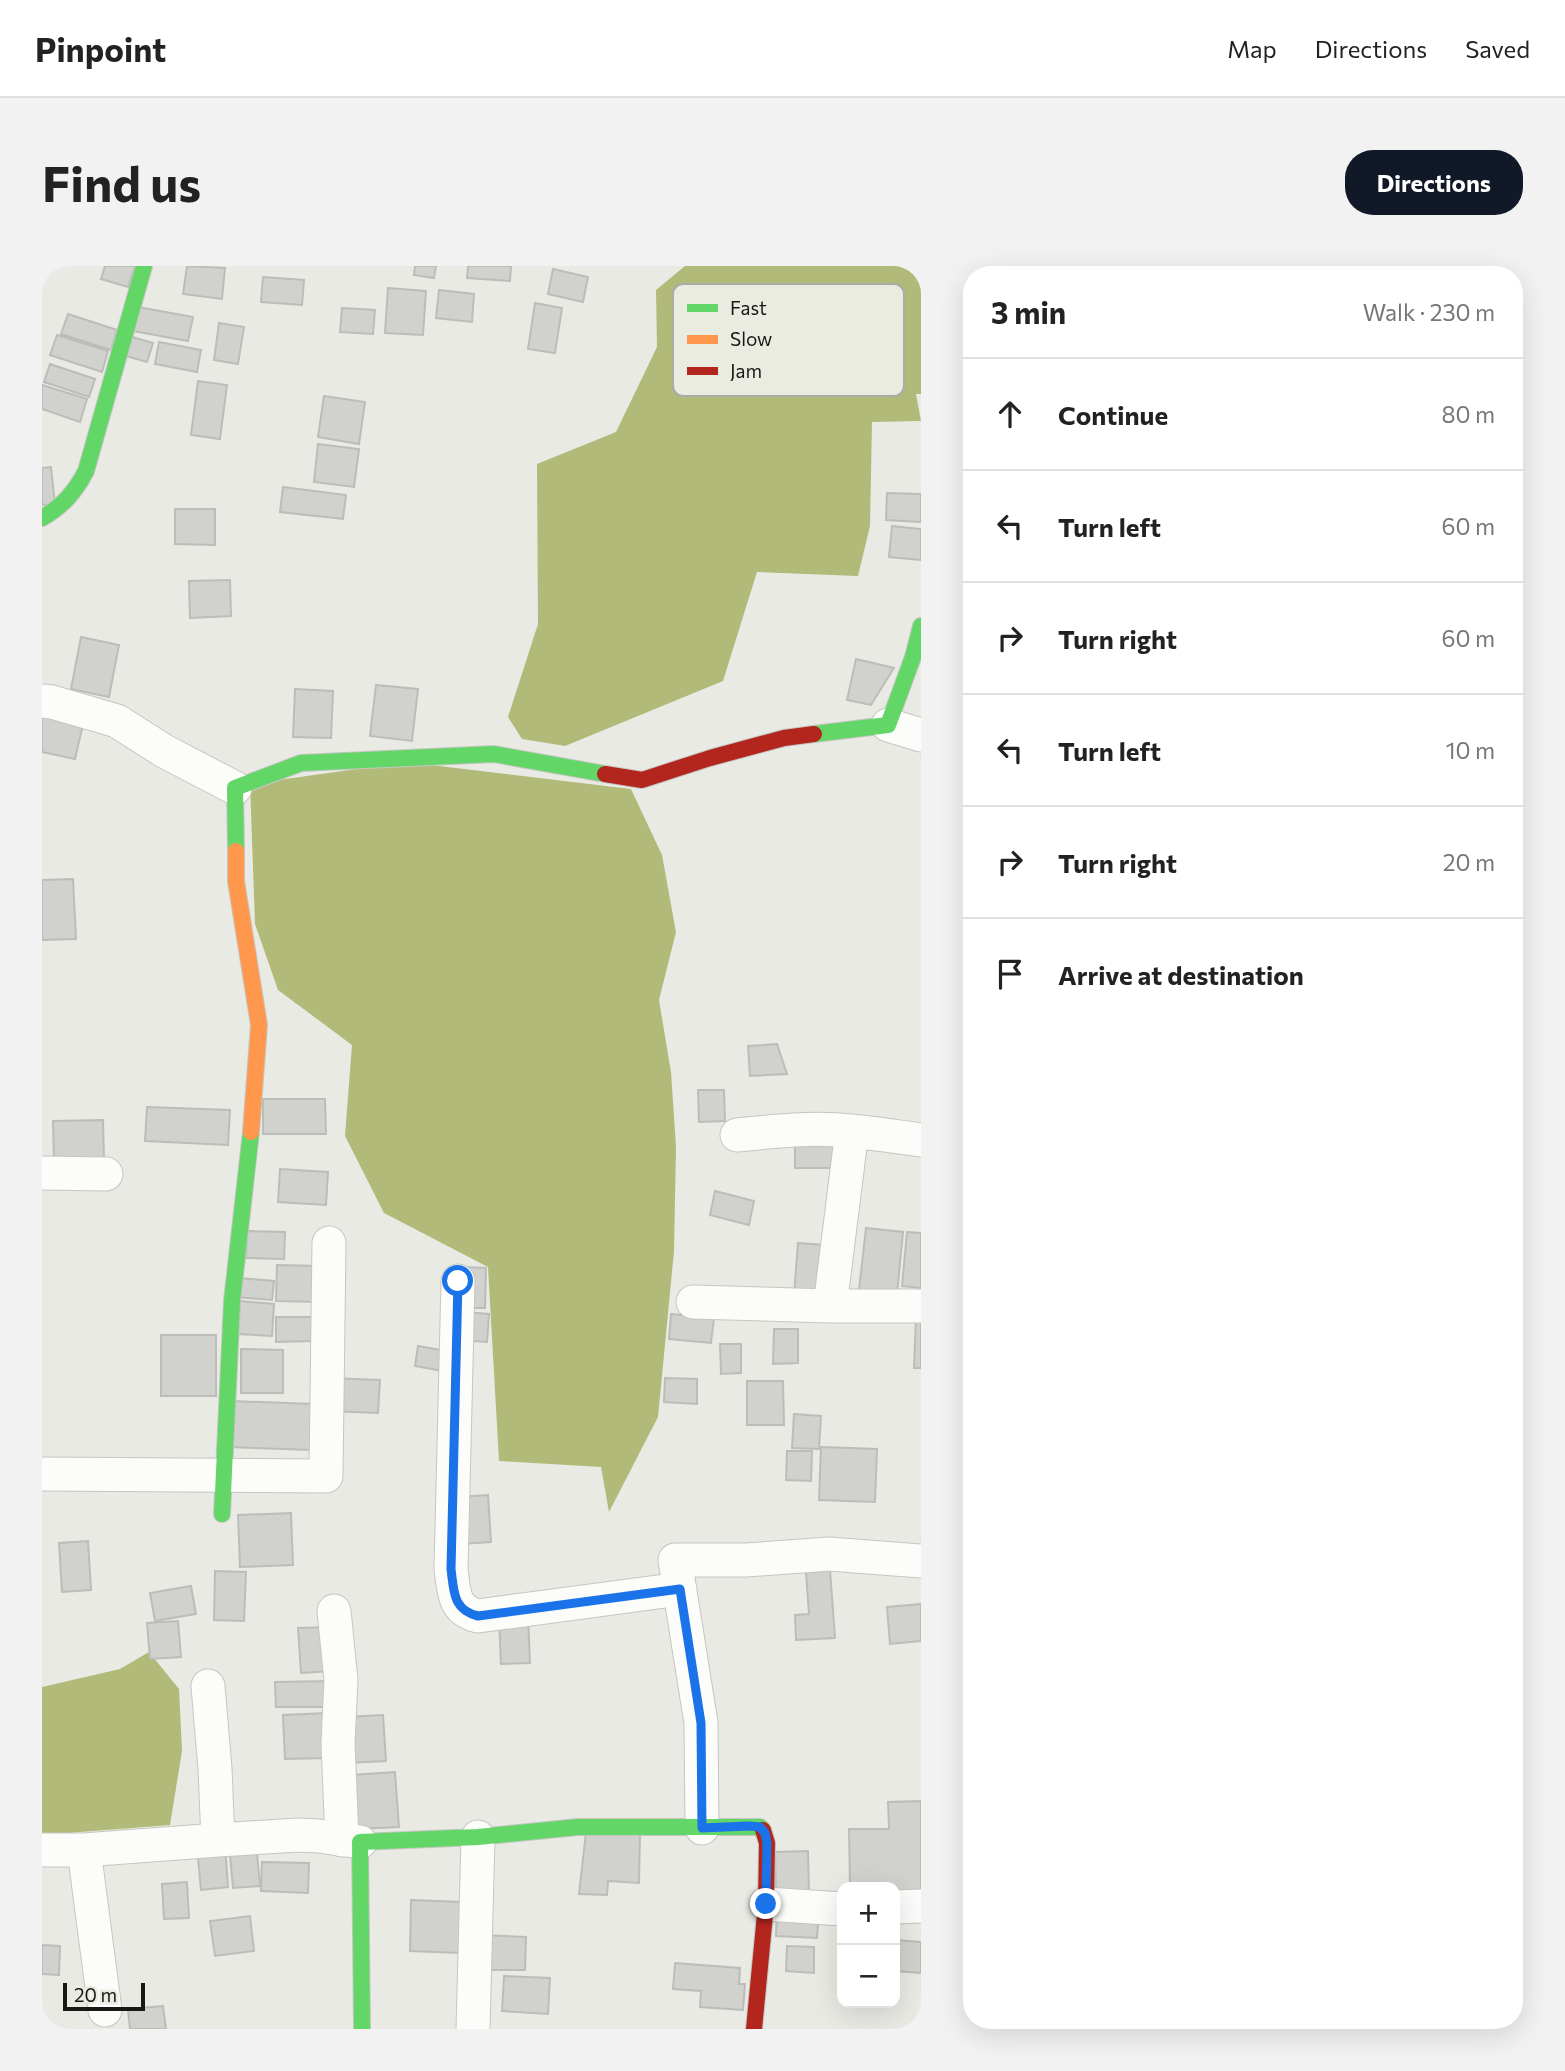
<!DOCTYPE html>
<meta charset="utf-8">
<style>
:root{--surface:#fff;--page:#f2f2f2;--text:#222;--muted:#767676;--line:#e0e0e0;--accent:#111827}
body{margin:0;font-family:Commissioner,sans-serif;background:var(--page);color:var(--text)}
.controls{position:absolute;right:21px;bottom:21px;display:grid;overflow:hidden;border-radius:14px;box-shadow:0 7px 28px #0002}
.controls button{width:63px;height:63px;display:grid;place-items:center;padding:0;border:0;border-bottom:2px solid var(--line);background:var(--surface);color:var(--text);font:35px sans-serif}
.scale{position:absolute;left:21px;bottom:18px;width:82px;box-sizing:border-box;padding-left:7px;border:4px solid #181915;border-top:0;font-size:19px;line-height:24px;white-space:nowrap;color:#181915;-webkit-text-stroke:5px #eaece2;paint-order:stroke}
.stop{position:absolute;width:21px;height:21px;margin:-16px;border:5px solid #1a73e8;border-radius:50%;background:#fff}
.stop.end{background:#1a73e8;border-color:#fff;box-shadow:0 2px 7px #0008}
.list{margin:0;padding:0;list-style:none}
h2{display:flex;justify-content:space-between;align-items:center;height:91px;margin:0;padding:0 28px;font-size:30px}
h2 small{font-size:23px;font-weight:400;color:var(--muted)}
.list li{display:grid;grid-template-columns:46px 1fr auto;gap:21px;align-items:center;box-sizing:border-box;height:112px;padding:0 28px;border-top:2px solid var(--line)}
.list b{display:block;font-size:26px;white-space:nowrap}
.list em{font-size:23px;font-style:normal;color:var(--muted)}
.icon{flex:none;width:38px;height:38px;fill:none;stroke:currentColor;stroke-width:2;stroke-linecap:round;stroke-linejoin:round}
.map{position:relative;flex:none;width:879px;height:1763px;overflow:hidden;border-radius:28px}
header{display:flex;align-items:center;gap:42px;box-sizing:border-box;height:98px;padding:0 35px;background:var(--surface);border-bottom:2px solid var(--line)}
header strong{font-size:33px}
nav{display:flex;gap:38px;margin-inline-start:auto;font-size:24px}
.intro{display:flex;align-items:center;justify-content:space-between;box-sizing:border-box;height:168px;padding:0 42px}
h1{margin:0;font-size:49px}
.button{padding:18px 32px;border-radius:28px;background:var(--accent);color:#fff;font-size:24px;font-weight:700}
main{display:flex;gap:42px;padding:0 42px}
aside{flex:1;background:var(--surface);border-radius:28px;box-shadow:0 7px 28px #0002}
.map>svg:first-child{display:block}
</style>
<header>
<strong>Pinpoint</strong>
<nav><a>Map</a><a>Directions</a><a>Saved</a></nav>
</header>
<div class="intro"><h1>Find us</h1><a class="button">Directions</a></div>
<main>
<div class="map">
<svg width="879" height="1763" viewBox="0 0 879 1763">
<rect width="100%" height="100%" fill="#e9eae4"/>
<path fill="#b1ba79" d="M643,0H879V128H874L879,155L830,156L828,260L816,310L715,306L681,415L523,480L480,473L466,451L496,358L495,198L574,166L615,81L614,24Z
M364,496L589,523L620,589L634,666L617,734L629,806L634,881L632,985L616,1151L567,1246L559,1201L457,1195L446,1001L342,947L303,870L310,779L236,724L213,658L208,518Z
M107,1386L137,1423L140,1485L128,1559L0,1569V1421L78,1403Z"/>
<path fill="#d1d2cd" stroke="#bcbdb9" stroke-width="2" d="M63,0H93L86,21L59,13Z
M145,0L183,2L180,33L141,28Z
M373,0H394L392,12L372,9Z
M426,0H469L468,15L425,12Z
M511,3L546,11L541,36L506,28Z
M221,11L262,14L260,39L219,36Z
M346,22L384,25L381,69L343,67Z
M397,24L432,28L430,56L394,52Z
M493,37L520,42L513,87L486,83Z
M96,41L151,51L146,75L91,65Z
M300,42L333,44L331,68L298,66Z
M26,48L75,64L69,84L19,68Z
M177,57L202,61L196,98L172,94Z
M15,69L66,85L60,106L8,89Z
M90,71L111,77L105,96L84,90Z
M117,76L159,84L155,106L113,98Z
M8,98L53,113L47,131L2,116Z
M156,115L185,119L178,173L149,169Z
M0,119L45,133L38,156L0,143Z
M282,130L323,136L317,178L276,171Z
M276,178L317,183L312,221L272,216Z
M9,201L13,238L0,239V202Z
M241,221L304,229L301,253L238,246Z
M845,227L879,228V256L844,254Z
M133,243H173V279L133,278Z
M850,260L879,263V294L847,291Z
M188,314L189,350L148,352L147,315Z
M39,371L77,379L67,431L29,423Z
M814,393L852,402L829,439L805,434Z
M334,419L376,423L370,475L328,470Z
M253,423L291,425L289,472L251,471Z
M0,444L42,454L33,493L0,486Z
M31,613L34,673L0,674V614Z
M735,778L745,808L708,810L706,780Z
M656,824H682L683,855L657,856Z
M221,833H283L284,868H221Z
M105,841L188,844L186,879L103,875Z
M61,854L62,894L12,896L11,855Z
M753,869L801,870L800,902H753Z
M238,903L286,906L284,939L236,936Z
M673,925L712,935L707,959L668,949Z
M824,962L861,966L855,1028L817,1024Z
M205,965L243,966L242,993L204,992Z
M865,966L879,967V1022L860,1020Z
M756,977L783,979L779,1031L752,1029Z
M235,999L279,1000V1036L234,1035Z
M421,1001L444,1002L443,1042H420Z
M196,1012L232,1015L230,1034L194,1031Z
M198,1035L232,1038L230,1070L196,1068Z
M421,1046L447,1048L445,1076L419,1074Z
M629,1048L672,1052L669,1077L627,1073Z
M234,1051H270L271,1075L234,1076Z
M874,1052H879V1102H872Z
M732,1063H756V1097L731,1098Z
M119,1069H174V1130H119Z
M678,1078H699V1107L679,1108Z
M376,1080L404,1085L401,1105L373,1100Z
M199,1083L241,1084V1127H199Z
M287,1112L338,1114L336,1147L286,1145Z
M623,1112L655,1113V1138L622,1136Z
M705,1115H741L742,1159H705Z
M189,1135L271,1138L269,1184L187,1181Z
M752,1148L779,1150L777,1183L750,1182Z
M779,1181L835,1183L833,1236L777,1234Z
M745,1185H770L769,1215L744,1214Z
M446,1229L449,1276L419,1278L416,1231Z
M249,1247L251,1299L198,1301L196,1249Z
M46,1275L49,1324L20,1326L17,1277Z
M788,1304L793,1372L754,1374L753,1349L767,1348L764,1306Z
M173,1305L204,1306L202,1355L172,1354Z
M149,1320L154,1348L113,1355L108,1327Z
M879,1338V1375L848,1378L845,1341Z
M486,1351L488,1397L459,1398L457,1352Z
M136,1355L139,1391L108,1393L105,1357Z
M288,1361L290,1405L259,1407L256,1362Z
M291,1415V1441H234L233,1416Z
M284,1447L286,1492L243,1493L241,1449Z
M341,1449L344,1495L306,1497L303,1451Z
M353,1506L357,1561L314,1563L311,1509Z
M879,1535V1625L853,1626V1621H808L807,1563H847L846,1536Z
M544,1566L598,1568L597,1617L566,1615L565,1629L537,1628Z
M214,1576L218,1620L191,1622L187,1578Z
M183,1579L186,1621L159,1624L155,1581Z
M766,1585L767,1627L734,1628L733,1586Z
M220,1596L267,1597L266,1627L219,1625Z
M145,1616L147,1652L122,1653L120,1618Z
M369,1634L420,1636L418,1687L368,1685Z
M735,1644L777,1645L775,1672L734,1670Z
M208,1650L212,1685L173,1690L168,1655Z
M439,1669L484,1671L483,1704H438Z
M854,1674L879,1676V1707L853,1705Z
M0,1679L18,1680L17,1709L0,1708Z
M745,1680L772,1681V1707L744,1705Z
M633,1697L698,1702L697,1718H703L701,1744L658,1741L659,1725L631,1723Z
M462,1710L508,1712L506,1748L460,1745Z
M121,1740L124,1763H88L86,1743Z"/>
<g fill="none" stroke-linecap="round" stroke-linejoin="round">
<g stroke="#c5c6c1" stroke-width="35">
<path id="street" d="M0,435L10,436L75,455L122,485L193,522
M846,459L879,469
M695,869C733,865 771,861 809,865C832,867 856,871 879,874
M0,907L64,908
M416,1015L409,1303C412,1326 411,1344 436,1350L638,1323
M651,1036L788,1040H879
M788,1040L810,865
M0,1208L284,1210L287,977
M292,1345L299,1414L296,1477L300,1574
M660,1562L659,1457L633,1294H704L787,1288L879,1295
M176,1574L255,1569L277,1570L318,1576
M0,1584H42L176,1574L173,1503L166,1420
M42,1584L63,1744
M724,1638L800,1643
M853,1641L879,1640
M431,1763L436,1571"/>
</g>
<g stroke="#c5c6c1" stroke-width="18">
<path id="fast" d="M0,252C21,240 33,226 44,205L102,0
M772,468L846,459L871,391L879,360
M194,585L193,522L259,497L452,488L563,508
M180,1248L190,1035L209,866
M320,1763L318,1576L436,1571L536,1561H718L721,1564"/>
</g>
<g stroke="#c5c6c1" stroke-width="18">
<path id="slow" d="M194,585V615L217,759L209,866"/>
</g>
<g stroke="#c5c6c1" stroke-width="18">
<path id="jam" d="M563,508L600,514L668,492L742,472L772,468
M712,1763L724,1638L725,1577L721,1564"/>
</g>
<use href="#street" stroke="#fcfcfb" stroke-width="33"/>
<use href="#fast" stroke="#63d668" stroke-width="16"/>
<use href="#slow" stroke="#ff974d" stroke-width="16"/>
<use href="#jam" stroke="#b3261e" stroke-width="16"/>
</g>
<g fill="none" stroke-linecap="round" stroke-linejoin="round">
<path stroke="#1a73e8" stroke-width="9" d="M416,1015L409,1303C412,1326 411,1344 436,1350L638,1323L659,1457L660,1562L707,1560L718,1561L723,1567L725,1577L724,1638"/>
</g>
<rect x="631" y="18" width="231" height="112" rx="10" fill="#eaece2" stroke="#abada4" stroke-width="2"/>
<rect x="645" y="38" width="31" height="8" fill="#63d668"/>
<rect x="645" y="69" width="31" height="9" fill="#ff974d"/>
<rect x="645" y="101" width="31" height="8" fill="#b3261e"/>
<g font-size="19" fill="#181915">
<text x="688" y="49">Fast</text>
<text x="688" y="80">Slow</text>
<text x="688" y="112">Jam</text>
</g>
</svg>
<div class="controls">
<button>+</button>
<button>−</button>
</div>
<div class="scale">20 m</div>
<div class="stop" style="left:416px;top:1015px"></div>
<div class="stop end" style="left:724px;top:1638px"></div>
</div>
<aside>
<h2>3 min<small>Walk · 230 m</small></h2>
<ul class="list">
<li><svg class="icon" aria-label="ahead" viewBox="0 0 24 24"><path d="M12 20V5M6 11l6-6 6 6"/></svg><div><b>Continue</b></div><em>80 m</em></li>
<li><svg class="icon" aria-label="left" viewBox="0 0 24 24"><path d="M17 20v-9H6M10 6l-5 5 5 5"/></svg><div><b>Turn left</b></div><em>60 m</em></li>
<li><svg class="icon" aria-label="right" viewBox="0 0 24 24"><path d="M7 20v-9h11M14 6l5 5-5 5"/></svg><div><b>Turn right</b></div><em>60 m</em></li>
<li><svg class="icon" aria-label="left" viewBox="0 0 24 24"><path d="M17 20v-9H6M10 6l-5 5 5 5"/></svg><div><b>Turn left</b></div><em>10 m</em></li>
<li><svg class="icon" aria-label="right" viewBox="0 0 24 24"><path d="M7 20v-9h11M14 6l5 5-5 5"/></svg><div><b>Turn right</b></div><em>20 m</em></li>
<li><svg class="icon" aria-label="arrive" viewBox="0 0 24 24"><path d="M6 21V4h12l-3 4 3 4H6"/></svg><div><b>Arrive at destination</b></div></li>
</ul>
</aside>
</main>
